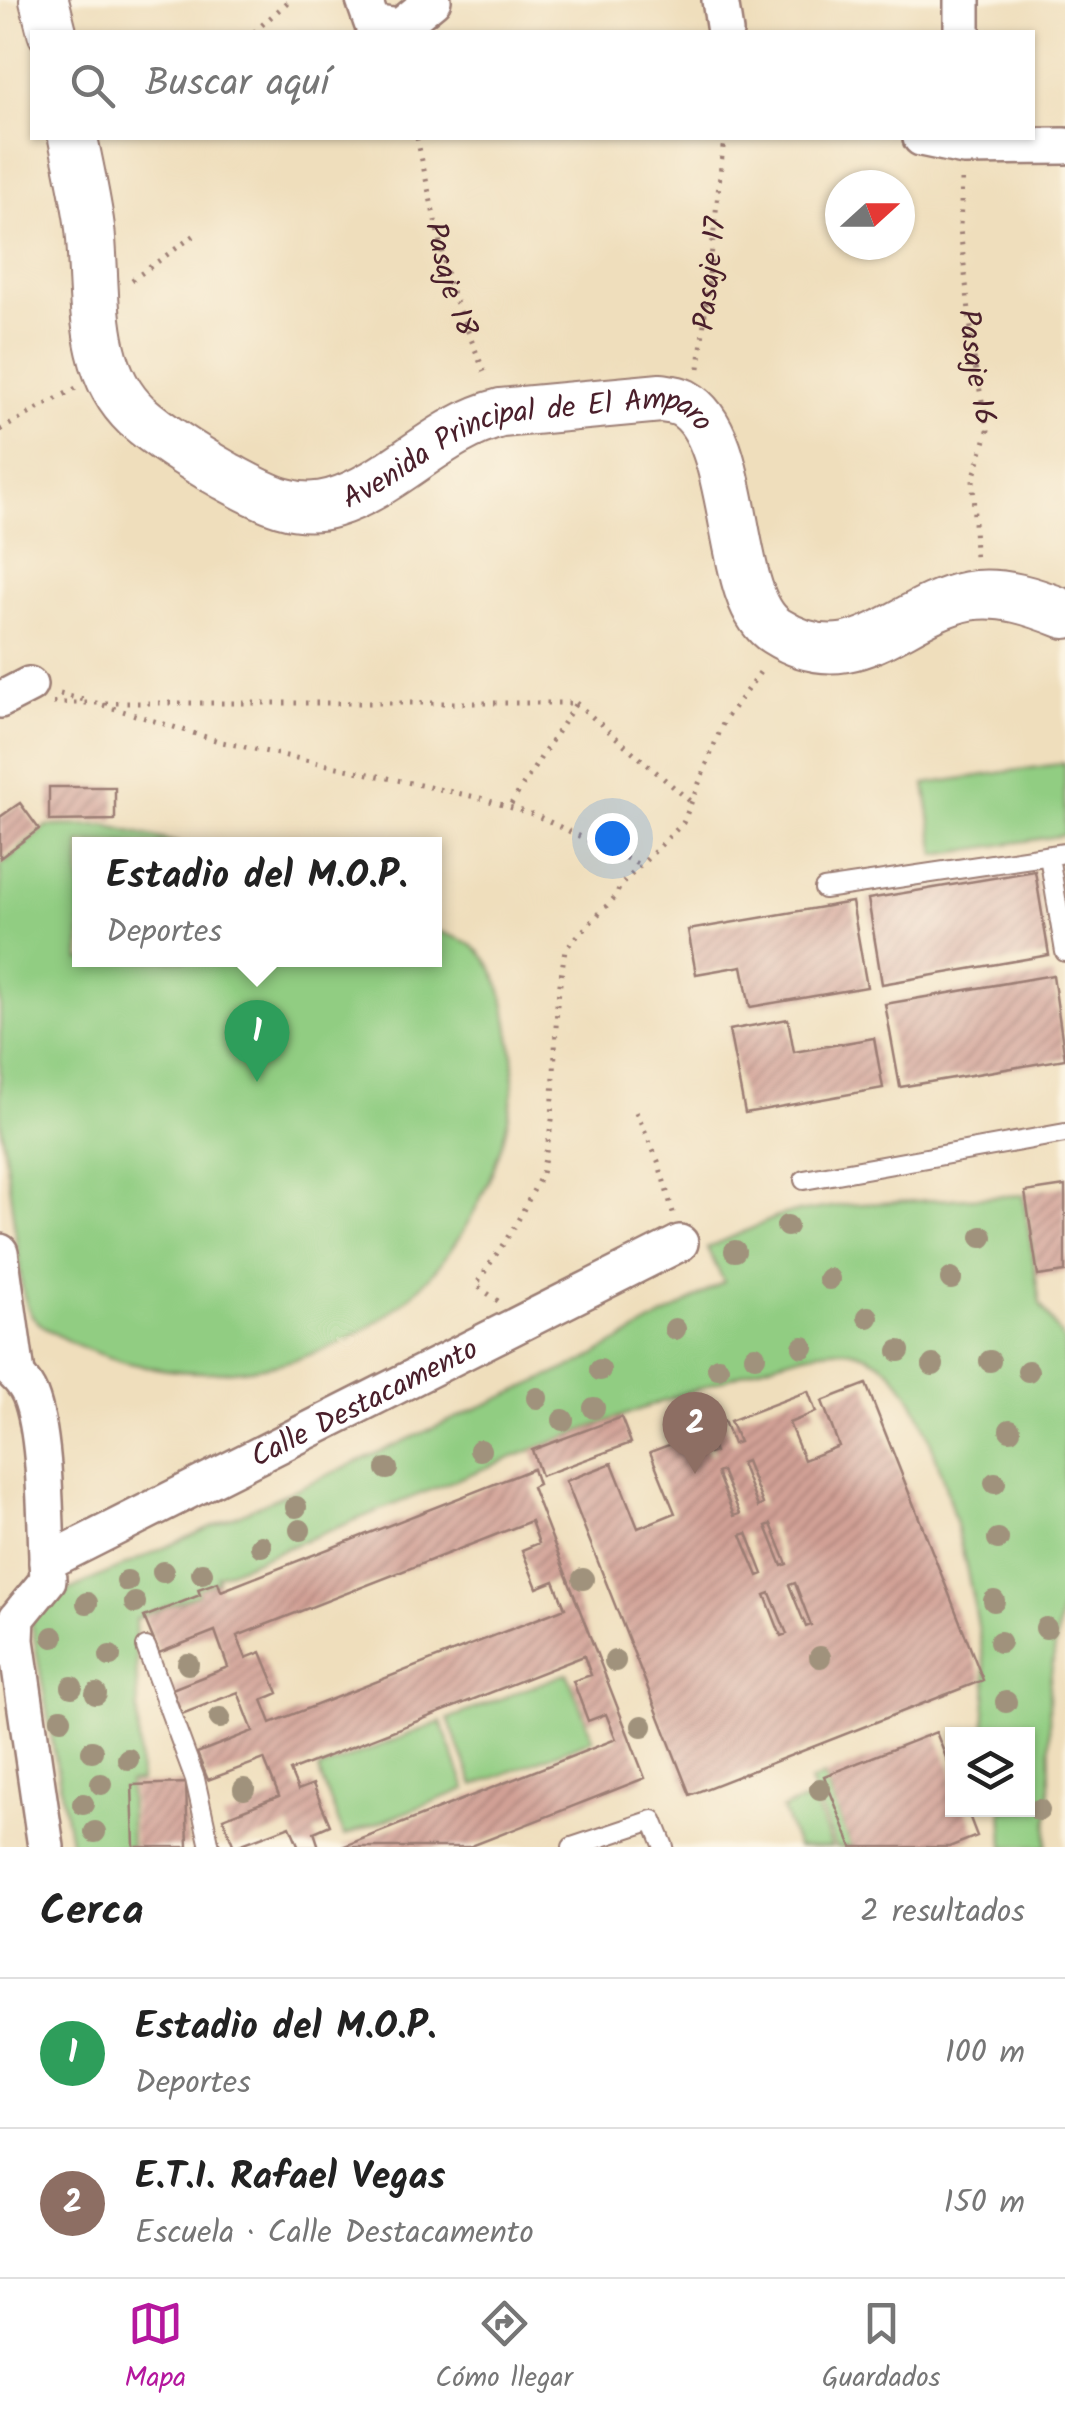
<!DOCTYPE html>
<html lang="es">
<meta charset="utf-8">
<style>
:root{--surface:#fff;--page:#f2f2f2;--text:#222;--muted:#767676;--line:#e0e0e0;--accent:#b5179e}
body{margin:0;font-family:Kalam,sans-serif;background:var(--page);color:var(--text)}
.controls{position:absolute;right:30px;bottom:30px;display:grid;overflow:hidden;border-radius:0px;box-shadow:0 2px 8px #0004}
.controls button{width:90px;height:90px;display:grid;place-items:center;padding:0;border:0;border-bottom:2px solid var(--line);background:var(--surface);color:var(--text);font:50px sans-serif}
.compass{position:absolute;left:825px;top:170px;width:90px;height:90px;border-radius:50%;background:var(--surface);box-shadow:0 2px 8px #0004;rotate:69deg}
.you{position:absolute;left:612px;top:838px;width:35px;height:35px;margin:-25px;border:8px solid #fff;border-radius:50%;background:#1a73e8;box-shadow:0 0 0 15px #1a73e833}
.badge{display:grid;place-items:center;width:65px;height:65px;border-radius:50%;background:var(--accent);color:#fff;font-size:32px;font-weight:700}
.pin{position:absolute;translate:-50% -82px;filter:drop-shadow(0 2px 5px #0008)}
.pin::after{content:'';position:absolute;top:52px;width:35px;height:30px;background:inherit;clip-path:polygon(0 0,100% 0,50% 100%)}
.popup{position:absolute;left:72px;top:837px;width:370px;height:130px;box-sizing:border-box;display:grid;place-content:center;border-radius:0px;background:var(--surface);filter:drop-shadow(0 2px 8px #0005);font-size:32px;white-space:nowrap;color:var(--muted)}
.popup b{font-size:38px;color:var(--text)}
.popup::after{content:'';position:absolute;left:50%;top:100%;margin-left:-20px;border:20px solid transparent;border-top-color:var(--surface)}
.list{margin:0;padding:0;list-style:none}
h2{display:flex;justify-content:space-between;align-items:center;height:130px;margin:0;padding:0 40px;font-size:42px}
h2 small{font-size:32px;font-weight:400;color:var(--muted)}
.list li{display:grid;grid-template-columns:65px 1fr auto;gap:30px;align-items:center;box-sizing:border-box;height:150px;padding:0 40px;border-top:2px solid var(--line)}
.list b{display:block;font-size:38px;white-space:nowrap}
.list p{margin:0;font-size:32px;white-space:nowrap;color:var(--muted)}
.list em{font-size:32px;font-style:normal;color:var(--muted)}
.icon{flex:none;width:55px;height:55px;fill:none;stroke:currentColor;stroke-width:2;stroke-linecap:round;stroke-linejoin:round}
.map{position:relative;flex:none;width:1065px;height:1847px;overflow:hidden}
.search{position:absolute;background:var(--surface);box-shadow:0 2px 8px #0004;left:30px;right:30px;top:30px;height:110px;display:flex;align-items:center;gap:25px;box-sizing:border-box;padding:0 35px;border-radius:0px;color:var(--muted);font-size:38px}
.sheet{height:430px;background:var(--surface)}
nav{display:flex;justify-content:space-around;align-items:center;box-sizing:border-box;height:140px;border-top:2px solid var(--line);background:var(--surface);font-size:28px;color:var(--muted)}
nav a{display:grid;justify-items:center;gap:5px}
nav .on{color:var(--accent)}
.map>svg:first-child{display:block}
</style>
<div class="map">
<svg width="1065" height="1847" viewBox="0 0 1065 1847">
<defs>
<pattern id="building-hatch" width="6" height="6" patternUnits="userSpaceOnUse" patternTransform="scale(2.5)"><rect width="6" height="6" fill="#d2a196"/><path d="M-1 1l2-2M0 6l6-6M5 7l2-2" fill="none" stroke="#ac837b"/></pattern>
</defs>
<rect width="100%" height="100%" fill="#fcf5e5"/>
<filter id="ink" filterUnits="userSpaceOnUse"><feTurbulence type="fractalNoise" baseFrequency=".01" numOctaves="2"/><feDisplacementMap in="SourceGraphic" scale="20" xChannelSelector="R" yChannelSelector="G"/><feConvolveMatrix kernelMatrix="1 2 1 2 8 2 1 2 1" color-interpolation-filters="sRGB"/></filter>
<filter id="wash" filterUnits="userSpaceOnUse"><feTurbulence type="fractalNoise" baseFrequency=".0048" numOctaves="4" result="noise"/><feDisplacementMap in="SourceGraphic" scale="40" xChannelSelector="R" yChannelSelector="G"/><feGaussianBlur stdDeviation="2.25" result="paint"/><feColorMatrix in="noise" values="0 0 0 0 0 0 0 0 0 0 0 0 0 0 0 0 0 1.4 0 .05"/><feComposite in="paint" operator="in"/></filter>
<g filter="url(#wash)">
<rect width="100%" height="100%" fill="#efdebc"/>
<path fill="#91cd82" stroke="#6e7656" stroke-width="2.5" d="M1065,763V835L936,855L925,784Z
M105,825L182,844H80V960H434L435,930C445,934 460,938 470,944C496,962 504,995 508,1024C510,1038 514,1054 514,1069C513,1154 461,1261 391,1312C315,1369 215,1385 125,1362C100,1355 46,1336 31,1314C27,1308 25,1299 23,1293L0,1115V866L47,826Z
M1023,1195L1040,1304L1065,1342V1583L1049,1687L1050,1789L1046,1847H1004L1002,1810H1028V1734H986C982,1716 988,1700 986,1682C980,1615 940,1426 897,1378C885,1363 864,1352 845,1350C804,1347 738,1376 698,1389C535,1445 377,1512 217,1576L218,1581L198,1589L199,1594L135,1619L140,1782L129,1783L131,1847H71L31,1620L69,1590L584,1361L724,1282L707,1248L784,1214L845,1205Z
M567,1673L593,1739L474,1786L448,1719Z
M441,1722L466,1789L344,1836L318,1770Z
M824,1776L852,1847H836L810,1782Z
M812,1798L832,1847H797L782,1809Z"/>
<g id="blocks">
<path fill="url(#building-hatch)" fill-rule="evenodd" d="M49,787H115V820L49,821Z
M20,803L39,829L0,858V817Z
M1035,871L1049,955L882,984L868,899Z
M852,902L867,987L750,1007L742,966L696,974L688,930Z
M1053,975L1065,1059L900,1087L885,1004Z
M788,1019L794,1052L874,1038L883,1088L745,1113L729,1030Z
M1065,1186V1272L1038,1276L1025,1192Z
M866,1384L983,1680L690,1795L566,1481L612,1463L638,1528L675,1513L650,1452L701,1433L709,1454L715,1452L706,1429L724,1421L733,1444L739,1442L730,1421L808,1391L816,1412L789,1423L804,1460L839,1446L822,1401ZM746,1461L763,1504L758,1507L741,1463ZM722,1471L740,1514L734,1516L717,1473ZM771,1524L787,1564L782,1566L766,1526ZM747,1533L763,1574L758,1576L741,1535ZM795,1583L811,1625L806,1627L789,1585ZM770,1593L787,1634L781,1636L765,1595Z
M621,1417L631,1443L541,1476L532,1450Z
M533,1469L538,1484L532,1487L645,1778L469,1847H342L616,1739L606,1714L588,1721L573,1681L591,1675L584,1656L290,1771L298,1790L313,1784L330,1825L314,1832L319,1847H299L290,1826L234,1847L223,1818L279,1796L264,1759L208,1780L197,1753L253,1731L238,1692L182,1714L172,1689L228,1667L215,1631L159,1653L144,1617L200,1595L198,1589L218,1582L221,1591ZM531,1521L539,1543L522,1550L537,1588L554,1581L565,1608L271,1723L262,1700L278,1693L261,1652L246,1658L237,1636Z
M936,1732L952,1773V1810H967L977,1836L949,1847H852L824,1776Z
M186,1783L188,1847H134L132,1785Z"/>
</g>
</g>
<g filter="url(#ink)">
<use href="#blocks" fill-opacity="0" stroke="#9c7e74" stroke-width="2.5"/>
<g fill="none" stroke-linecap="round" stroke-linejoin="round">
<g stroke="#9c7e74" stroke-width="22">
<path id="service" d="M1049,856L1065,952
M824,889L1065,853
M804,1180L1065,1133
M146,1647L195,1779L210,1847
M572,1847L653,1820L664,1847"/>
</g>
<g stroke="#9c7e74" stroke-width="40">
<g id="minor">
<path d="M364,0L372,23L400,27L433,0"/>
<path d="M720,0L725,32"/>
<path d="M962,0V32"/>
<path d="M921,138L964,147L1065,146"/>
<path d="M0,700L29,685"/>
<path d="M0,1252L17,1374"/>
<path d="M0,1361C12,1370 24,1380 30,1395C47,1438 45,1530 48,1580L17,1618L16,1640L46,1847"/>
<path id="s4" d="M47,1562L680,1243"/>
</g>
</g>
<g stroke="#9c7e74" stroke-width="52">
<g id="secondary">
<path d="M44,0L52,32"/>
<path id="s5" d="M73,138C79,167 86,198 90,228C97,291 86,368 137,416C163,439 196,459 226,476C260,494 293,515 333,503C395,484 437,429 501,413L661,398C668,399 677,400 683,403C744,436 723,598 776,631C855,681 897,610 968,596C1001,590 1035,602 1065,614"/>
</g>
</g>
<g stroke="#9c7e74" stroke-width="5" stroke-dasharray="2.5 8" stroke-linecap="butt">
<path d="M254,32L290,0"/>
<path id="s1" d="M417,138L449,284L487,379"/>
<path id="s2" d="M962,180L960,228L975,366L988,430L973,479L975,560"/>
<path d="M132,280L199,232"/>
<path id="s3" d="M699,368L724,138"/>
<path d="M0,430L76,388"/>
<path d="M60,694L88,701"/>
<path d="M53,703H576L509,807"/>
<path d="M576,703L691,802"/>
<path d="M103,705L222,742L480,798L535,815L640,865"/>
<path d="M636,1112L658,1161L674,1216"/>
<path d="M498,1301L476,1285L515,1226L542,1174L552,1120L557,1005L565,949L617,895L619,887L683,823L724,721L764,667"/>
</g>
<use href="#service" stroke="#fff" stroke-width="18"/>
<use href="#minor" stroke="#fff" stroke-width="35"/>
<use href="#secondary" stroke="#fff" stroke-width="48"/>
</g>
<g fill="#a0927b">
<circle cx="787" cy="1226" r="11"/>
<circle cx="982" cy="1237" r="11"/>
<circle cx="735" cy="1251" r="11"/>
<circle cx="829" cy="1279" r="11"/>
<circle cx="951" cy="1279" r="11"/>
<circle cx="868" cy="1317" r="11"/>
<circle cx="675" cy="1329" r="11"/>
<circle cx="803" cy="1347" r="11"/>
<circle cx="899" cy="1351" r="11"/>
<circle cx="755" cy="1356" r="11"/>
<circle cx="990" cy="1361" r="11"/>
<circle cx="933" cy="1365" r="11"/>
<circle cx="718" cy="1368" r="11"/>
<circle cx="600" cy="1370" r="11"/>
<circle cx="1028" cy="1371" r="11"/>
<circle cx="537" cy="1398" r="11"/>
<circle cx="594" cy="1408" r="11"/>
<circle cx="563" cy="1420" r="11"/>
<circle cx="1010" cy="1430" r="11"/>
<circle cx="480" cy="1450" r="11"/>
<circle cx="387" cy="1469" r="11"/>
<circle cx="995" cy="1483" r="11"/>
<circle cx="296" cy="1507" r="11"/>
<circle cx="300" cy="1530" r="11"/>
<circle cx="998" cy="1539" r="11"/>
<circle cx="261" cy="1546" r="11"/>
<circle cx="163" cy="1572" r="11"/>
<circle cx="202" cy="1573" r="11"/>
<circle cx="583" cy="1579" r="11"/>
<circle cx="127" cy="1581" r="11"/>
<circle cx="994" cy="1601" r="11"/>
<circle cx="87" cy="1603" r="11"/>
<circle cx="135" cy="1603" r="11"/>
<circle cx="1046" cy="1628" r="11"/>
<circle cx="53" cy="1637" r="11"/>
<circle cx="1000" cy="1642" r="11"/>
<circle cx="110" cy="1656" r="11"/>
<circle cx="820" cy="1657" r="11"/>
<circle cx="615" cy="1661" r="11"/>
<circle cx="188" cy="1664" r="11"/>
<circle cx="72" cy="1687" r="11"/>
<circle cx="96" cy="1694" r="11"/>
<circle cx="1006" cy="1702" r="11"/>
<circle cx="220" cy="1718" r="11"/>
<circle cx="61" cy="1719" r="11"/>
<circle cx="642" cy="1726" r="11"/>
<circle cx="92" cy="1751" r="11"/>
<circle cx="128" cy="1759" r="11"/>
<circle cx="101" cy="1784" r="11"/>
<circle cx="244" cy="1789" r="11"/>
<circle cx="820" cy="1789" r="11"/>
<circle cx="83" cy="1804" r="11"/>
<circle cx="1039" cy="1810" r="11"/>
<circle cx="95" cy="1832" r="11"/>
</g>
</g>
<g text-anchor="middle" stroke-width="9" stroke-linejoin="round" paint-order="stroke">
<g font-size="30" fill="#4a1f2b" stroke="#fcf5e5">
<text dy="10" stroke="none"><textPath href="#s3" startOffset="95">Pasaje 17</textPath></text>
<text dy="10" stroke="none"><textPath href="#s1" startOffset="145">Pasaje 18</textPath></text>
<text dy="10" stroke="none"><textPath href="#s2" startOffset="188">Pasaje 16</textPath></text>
<text dy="10" stroke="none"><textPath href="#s5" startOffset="722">Avenida Principal de El Amparo</textPath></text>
<text dy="10" stroke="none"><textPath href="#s4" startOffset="355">Calle Destacamento</textPath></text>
</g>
</g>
</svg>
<div class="controls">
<button><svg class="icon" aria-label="layers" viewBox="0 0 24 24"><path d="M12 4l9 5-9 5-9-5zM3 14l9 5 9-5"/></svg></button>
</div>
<svg class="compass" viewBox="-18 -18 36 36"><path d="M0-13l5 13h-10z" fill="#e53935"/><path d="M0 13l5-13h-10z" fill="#767676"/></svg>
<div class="you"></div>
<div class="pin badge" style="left:257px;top:1082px;background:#2e9e5b">1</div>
<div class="popup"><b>Estadio del M.O.P.</b>Deportes</div>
<div class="pin badge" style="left:695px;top:1474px;background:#8d6e63">2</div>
<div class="search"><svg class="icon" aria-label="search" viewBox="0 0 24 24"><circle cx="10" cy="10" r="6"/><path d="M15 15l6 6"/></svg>Buscar aquí</div>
</div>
<section class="sheet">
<h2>Cerca<small>2 resultados</small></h2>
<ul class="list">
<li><span class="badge" style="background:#2e9e5b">1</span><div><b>Estadio del M.O.P.</b><p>Deportes</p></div><em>100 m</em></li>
<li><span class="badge" style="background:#8d6e63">2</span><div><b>E.T.I. Rafael Vegas</b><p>Escuela · Calle Destacamento</p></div><em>150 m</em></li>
</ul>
</section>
<nav>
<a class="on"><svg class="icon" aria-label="map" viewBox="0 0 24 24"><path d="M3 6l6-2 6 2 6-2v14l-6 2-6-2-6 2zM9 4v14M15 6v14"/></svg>Mapa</a>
<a><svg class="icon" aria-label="directions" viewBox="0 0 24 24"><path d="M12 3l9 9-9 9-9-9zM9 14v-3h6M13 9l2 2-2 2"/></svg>Cómo llegar</a>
<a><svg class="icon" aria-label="saved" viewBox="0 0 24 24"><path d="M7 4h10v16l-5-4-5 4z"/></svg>Guardados</a>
</nav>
